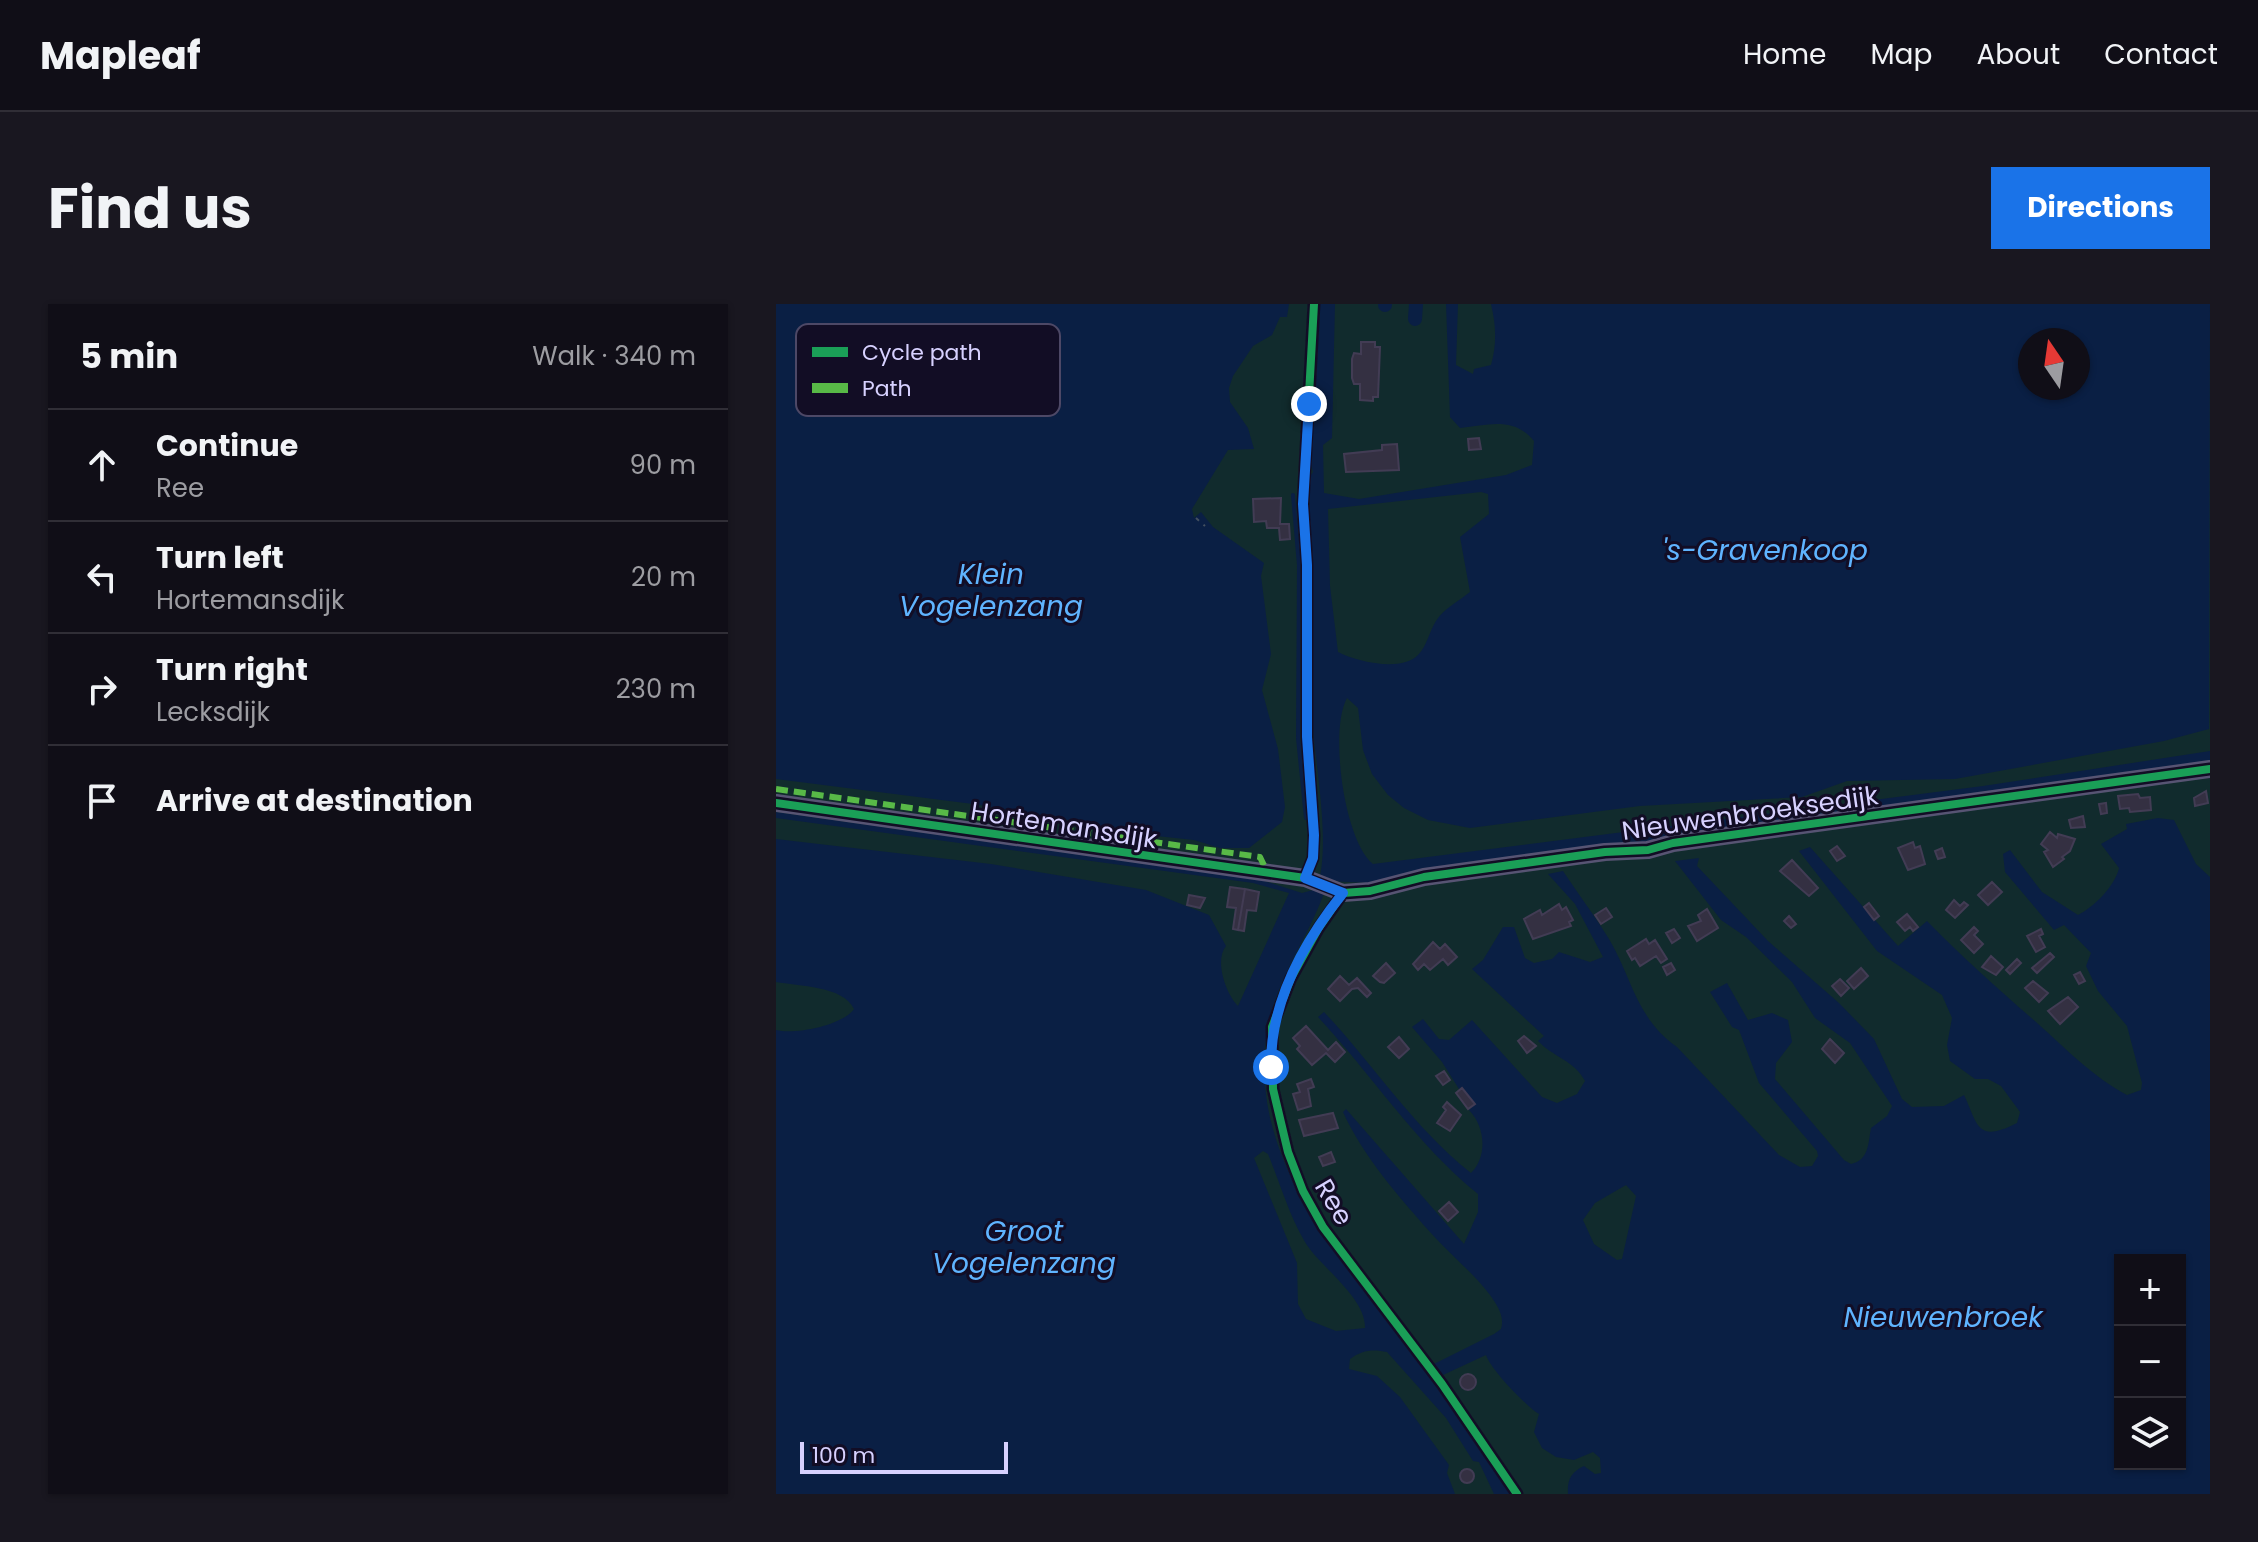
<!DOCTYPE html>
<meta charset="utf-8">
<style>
:root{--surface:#100e17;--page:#191720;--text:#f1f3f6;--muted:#9c9ca1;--line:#302e36;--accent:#1a73e8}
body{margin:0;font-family:Poppins,sans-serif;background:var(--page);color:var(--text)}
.controls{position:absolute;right:24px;bottom:24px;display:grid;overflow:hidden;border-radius:0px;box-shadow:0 2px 6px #0004}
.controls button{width:72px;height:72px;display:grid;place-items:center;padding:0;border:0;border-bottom:2px solid var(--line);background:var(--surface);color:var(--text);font:40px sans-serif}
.compass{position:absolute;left:1242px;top:24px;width:72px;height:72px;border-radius:50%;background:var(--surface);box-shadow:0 2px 6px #0004;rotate:347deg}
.scale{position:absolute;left:24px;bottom:20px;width:208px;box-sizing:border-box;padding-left:8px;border:4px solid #d7d1ff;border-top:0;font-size:22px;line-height:28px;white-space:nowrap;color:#d7d1ff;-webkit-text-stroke:6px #120d25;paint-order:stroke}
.stop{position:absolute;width:24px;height:24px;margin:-18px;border:6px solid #1a73e8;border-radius:50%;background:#fff}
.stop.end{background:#1a73e8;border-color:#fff;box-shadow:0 2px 8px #0008}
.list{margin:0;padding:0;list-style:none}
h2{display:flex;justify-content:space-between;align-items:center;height:104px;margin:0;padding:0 32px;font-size:34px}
h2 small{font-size:26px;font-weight:400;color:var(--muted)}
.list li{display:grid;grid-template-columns:52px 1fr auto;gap:24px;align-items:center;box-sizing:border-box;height:112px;padding:0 32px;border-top:2px solid var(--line)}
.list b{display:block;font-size:30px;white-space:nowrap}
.list p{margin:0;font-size:26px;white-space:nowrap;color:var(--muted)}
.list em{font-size:26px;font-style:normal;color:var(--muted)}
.icon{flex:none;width:44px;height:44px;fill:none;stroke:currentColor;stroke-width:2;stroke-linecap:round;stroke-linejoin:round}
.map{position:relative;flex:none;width:1434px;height:1190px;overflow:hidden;border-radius:0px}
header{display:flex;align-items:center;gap:48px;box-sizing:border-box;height:112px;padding:0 40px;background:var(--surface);border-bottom:2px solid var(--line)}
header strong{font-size:38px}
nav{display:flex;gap:44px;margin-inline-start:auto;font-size:28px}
.intro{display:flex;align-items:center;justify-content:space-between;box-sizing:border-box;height:192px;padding:0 48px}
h1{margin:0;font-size:56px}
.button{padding:20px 36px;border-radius:0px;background:var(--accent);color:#fff;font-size:28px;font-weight:700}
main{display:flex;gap:48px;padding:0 48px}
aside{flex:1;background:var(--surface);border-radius:0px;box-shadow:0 2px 6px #0004}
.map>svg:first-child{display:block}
</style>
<header>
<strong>Mapleaf</strong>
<nav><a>Home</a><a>Map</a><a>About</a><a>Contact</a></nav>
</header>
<div class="intro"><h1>Find us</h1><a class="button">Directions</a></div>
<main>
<aside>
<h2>5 min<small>Walk · 340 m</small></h2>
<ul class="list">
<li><svg class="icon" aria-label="ahead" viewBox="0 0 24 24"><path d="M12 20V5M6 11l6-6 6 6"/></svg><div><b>Continue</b><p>Ree</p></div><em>90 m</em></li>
<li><svg class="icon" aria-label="left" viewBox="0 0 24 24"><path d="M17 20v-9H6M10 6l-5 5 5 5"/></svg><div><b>Turn left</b><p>Hortemansdijk</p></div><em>20 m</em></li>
<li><svg class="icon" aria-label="right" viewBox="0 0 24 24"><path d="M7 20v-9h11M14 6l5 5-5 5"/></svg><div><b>Turn right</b><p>Lecksdijk</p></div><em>230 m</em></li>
<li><svg class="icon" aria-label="arrive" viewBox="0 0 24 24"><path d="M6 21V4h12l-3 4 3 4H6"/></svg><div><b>Arrive at destination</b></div></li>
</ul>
</aside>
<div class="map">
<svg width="1434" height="1190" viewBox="0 0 1434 1190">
<rect width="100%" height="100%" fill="#16131f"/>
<path fill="#112b2d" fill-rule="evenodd" d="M0,0H1434V1190H0ZM1254,36H1302V84H1254ZM1344,956H1404V1160H1344Z"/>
<path fill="#0a1f44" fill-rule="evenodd" d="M0,0H513L511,13H504L496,31L477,42L457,72L453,84L454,98L472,124L478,145L452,146L416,205L418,214L425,208L437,223L488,259L485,272L495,350L486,386L502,445L509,503L506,518L473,544H444L418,536L324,526L316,520L197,500L0,475Z
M544,0H559L556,134L547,141L548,189L583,195L730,171L756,161L758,137C738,112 712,121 684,124L674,113L670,0H682L680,61L697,70L698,65L715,61C721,40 720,21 715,0H1434L1433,425L1388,437L1179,475L1071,477L1026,493L864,502L694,524L652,516L628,504L612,491L596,470L587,446L582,404L571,394C553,426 568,537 597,560L1207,482L1434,447V460L594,579L552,577C536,631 497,677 490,734C475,856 560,947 626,1036C664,1086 699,1138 735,1190H718L703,1158L697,1157L670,1114L611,1048C597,1045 586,1046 574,1055L573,1065L601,1072L624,1093L673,1161L671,1169L679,1190H0V726C20,731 67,721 78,705C68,682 22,682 0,678V535L215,560L370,586L433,611L450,642C438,657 450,690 462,702L513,589L477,579L0,514V508L485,576L526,589L541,585C556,536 538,461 536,408C532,330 535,252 533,174L537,168L534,157ZM1254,36H1302V84H1254ZM705,188L712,190L713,210L684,233L694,288C683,297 667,305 660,317C653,328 651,342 642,351C626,368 581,358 562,348L554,282L552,205ZM487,847L492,850C504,879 513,911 529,938C543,962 590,993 589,1024L560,1027L530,1015L522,1000L521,959L478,854Z
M1382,514L1398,516L1420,560L1434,573V1190H792C791,1176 795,1168 808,1162L819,1170L825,1169L824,1154L817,1148L798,1156L780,1153L766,1144L758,1128L763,1110C750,1102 715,1066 710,1051L667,1071L656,1061L718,1030L725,1025C729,1012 721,1001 714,991C697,968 673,950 654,928C622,892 587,852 567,808L570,805L688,940L702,908V890C640,840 596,771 542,713L548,708C598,761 637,823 695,869C712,852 709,822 693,806L699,800L686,784L683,785L666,758L636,723L647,715L663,735L673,736L696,716L766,793L781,799L801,790L809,777C799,757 777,753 762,737L768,732L696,665L707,656L727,623H738L749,654L758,659L776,655L783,648L814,658L827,653L799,600L772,570L787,567C802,590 819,612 833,635C857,676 860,714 901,743L1003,851L1024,863L1036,862L1042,852L1041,847L983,779L963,726L956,723L934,688L951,679L972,716L996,709L1012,716L1016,738L1000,759L999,775L1068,856L1075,860C1093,856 1092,840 1095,824L1111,812L1116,802L1074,739L1039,714L1016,678L970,633L945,616L899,557L923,554L921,562L992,637L1063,699L1098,735L1126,795L1136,803L1168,802L1188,791C1202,820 1200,840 1241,819L1244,808L1225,782L1212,775H1199L1174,757L1171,741L1176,714L1166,691L1101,647L1023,547L1034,543L1122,642L1151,617C1186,653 1222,685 1260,718C1289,744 1317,773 1351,791L1365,786L1366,779L1351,722L1322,687L1310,662L1315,649L1288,621L1278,626L1229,568L1227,550L1234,546L1266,588L1302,611C1318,603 1339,582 1343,564L1325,540L1351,525L1350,520ZM850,881L860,892L846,955L841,956L818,940L807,916L819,899ZM1344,956H1404V1160H1344Z"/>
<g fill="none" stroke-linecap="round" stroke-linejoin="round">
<path stroke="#0a1f44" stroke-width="4" d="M517,191L523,261L522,434L530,514"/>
<path stroke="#0a1f44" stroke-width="14" d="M609,1V0
M639,15L640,0"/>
</g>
<path fill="#343042" stroke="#423c54" stroke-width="2" d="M585,38H599V43H604L602,93H597V97L584,96V80H578L576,74V55L578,49L585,50Z
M703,134L705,145L693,146L692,135Z
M621,140L623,166L570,168L568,150L606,146V141Z
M505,194L504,220H513L514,235L504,236L503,224H491L490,217L478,218L477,195Z
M1430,487L1432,499L1419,502L1418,494Z
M1362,490L1364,494L1374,493L1375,506L1354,508L1353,504L1344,505L1342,492Z
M1330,499L1331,509L1325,510L1323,500Z
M1307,512L1309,523L1295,524L1293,516Z
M1274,528L1281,534L1282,530L1299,535L1294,547L1286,553L1288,555L1277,563L1268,548L1272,546L1265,540Z
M1137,538L1139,544L1144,542L1149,560L1132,566L1122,544Z
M1061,542L1069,552L1061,557L1054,547Z
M1166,544L1169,553L1162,555L1159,547Z
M1016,556L1042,584L1033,592L1004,567Z
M1216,578L1226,588L1212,601L1202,591Z
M454,583L469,585L462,626L457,625L460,604L451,603Z
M469,585L483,588L480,607L471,606L468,627L462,626Z
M413,591L429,594L424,604L411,601Z
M1178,596L1184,602L1188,598L1192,601L1179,614L1170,606Z
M1093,599L1103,612L1098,616L1088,603Z
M783,600L786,606L790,603L797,616L793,618L795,622L757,635L748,615L764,606L766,611Z
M830,604L836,613L825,620L819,611Z
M931,605L942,624L921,637L912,622L925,617L922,611Z
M1131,610L1142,623L1137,627L1134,623L1129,627L1121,618Z
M1013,612L1020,620L1015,624L1008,617Z
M1198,623L1202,627L1198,631L1207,640L1198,649L1185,636Z
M898,625L904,634L896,639L890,629Z
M1265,625L1267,630L1263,632L1269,643L1260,648L1251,632Z
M870,635L873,640L879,636L891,655L885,659L880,652L864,662L859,654L856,656L851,647Z
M657,638L664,645L669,640L681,653L672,661L667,655L654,666L648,660L642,666L637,660Z
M1274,649L1278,653L1261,669L1256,664Z
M1215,652L1227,663L1220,671L1206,663Z
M1241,655L1245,659L1234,670L1230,666Z
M610,659L619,669L608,679L604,678L597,672Z
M895,659L899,666L891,671L887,663Z
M1085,664L1092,672L1078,685L1071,677Z
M1304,668L1309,677L1303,680L1298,671Z
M564,672L573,681L581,674L595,689L591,693L582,684L576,685L564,697L552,685Z
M1064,675L1073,684L1065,692L1056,682Z
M1257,677L1272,689L1263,698L1249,684Z
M1292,693L1302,703L1284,720L1272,707Z
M530,722L552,746L560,738L569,748L559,758L550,749L536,761L521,745L524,742L517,734Z
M748,732L760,742L751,749L742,737Z
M623,733L633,745L623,754L612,743Z
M1054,735L1068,749L1059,759L1046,745Z
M668,767L674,776L667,781L660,772Z
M535,775L538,783L532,785L535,802L522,806L517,790L524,788L521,780Z
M686,784L699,800L692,805L680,789Z
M671,798L685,811L674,827L661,819L670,806L667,803Z
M557,809L562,824L528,832L523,816Z
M555,848L559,858L547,862L543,853Z
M673,898L682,908L672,917L663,907Z
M684 1078a8 8 0 1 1 16 0a8 8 0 1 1-16 0Z
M684 1172a7 7 0 1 1 14 0a7 7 0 1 1-14 0Z"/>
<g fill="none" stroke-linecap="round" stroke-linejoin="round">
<path stroke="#435060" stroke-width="2" stroke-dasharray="4 6" stroke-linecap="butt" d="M420,214L429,222"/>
<path stroke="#494761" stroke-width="12" d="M529,574L537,554L538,531L531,433V261L527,200L538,0
M567,589L542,625L515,674L496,723L497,785L512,848L527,887L547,923L666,1080L741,1190"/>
<path stroke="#575473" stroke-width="18" d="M0,499L529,574L567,589L594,587L648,573L829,548L872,546L897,539L1434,465"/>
<path stroke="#58b947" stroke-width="6" stroke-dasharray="12 6" stroke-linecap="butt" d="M0,485L484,553L492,570"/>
<g stroke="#120d25" stroke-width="13">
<path id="cycleway" d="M0,499L529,574L567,589L594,587L648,573L829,548L872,546L897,539L1434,465
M529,574L537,554L538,531L531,433V261L527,200L538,0
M567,589L542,625L515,674L496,723L497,785L512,848L527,887L547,923L666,1080L741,1190"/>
</g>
<use href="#cycleway" stroke="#1a9f57" stroke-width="8"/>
</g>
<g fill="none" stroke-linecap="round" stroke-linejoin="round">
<path stroke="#1a73e8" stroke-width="10" d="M495,763C494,699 527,639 567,589L529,574L537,554L538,531L531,433V261L527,200L533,100"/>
</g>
<g text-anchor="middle" stroke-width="6" stroke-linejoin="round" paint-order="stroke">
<g font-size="26" fill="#d7d1ff" stroke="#120d25">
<text transform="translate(974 509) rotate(-8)" y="9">Nieuwenbroeksedijk</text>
<text transform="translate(288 521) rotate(9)" y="9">Hortemansdijk</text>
<text transform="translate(558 898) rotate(59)" y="9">Ree</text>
</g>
<g font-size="28" font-style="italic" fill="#5fb4ff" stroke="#120d25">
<text x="989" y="256">'s-Gravenkoop</text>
<text x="215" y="280">Klein<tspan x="215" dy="32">Vogelenzang</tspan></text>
<text x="248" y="937">Groot<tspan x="248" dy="32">Vogelenzang</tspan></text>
<text x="1167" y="1023">Nieuwenbroek</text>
</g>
</g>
<rect x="20" y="20" width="264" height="92" rx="12" fill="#120d25" stroke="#4d4866" stroke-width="2"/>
<rect x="36" y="43" width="36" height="10" fill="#1a9f57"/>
<rect x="36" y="79" width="36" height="10" fill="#58b947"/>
<g font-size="22" fill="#d7d1ff">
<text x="86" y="56">Cycle path</text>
<text x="86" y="92">Path</text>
</g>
</svg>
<div class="controls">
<button>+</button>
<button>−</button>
<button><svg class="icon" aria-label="layers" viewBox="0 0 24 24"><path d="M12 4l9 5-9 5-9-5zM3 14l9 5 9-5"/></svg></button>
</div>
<svg class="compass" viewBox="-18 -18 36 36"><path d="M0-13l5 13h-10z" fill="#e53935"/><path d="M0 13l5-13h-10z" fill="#9c9ca1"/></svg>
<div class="scale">100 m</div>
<div class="stop" style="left:495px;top:763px"></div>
<div class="stop end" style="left:533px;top:100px"></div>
</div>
</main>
